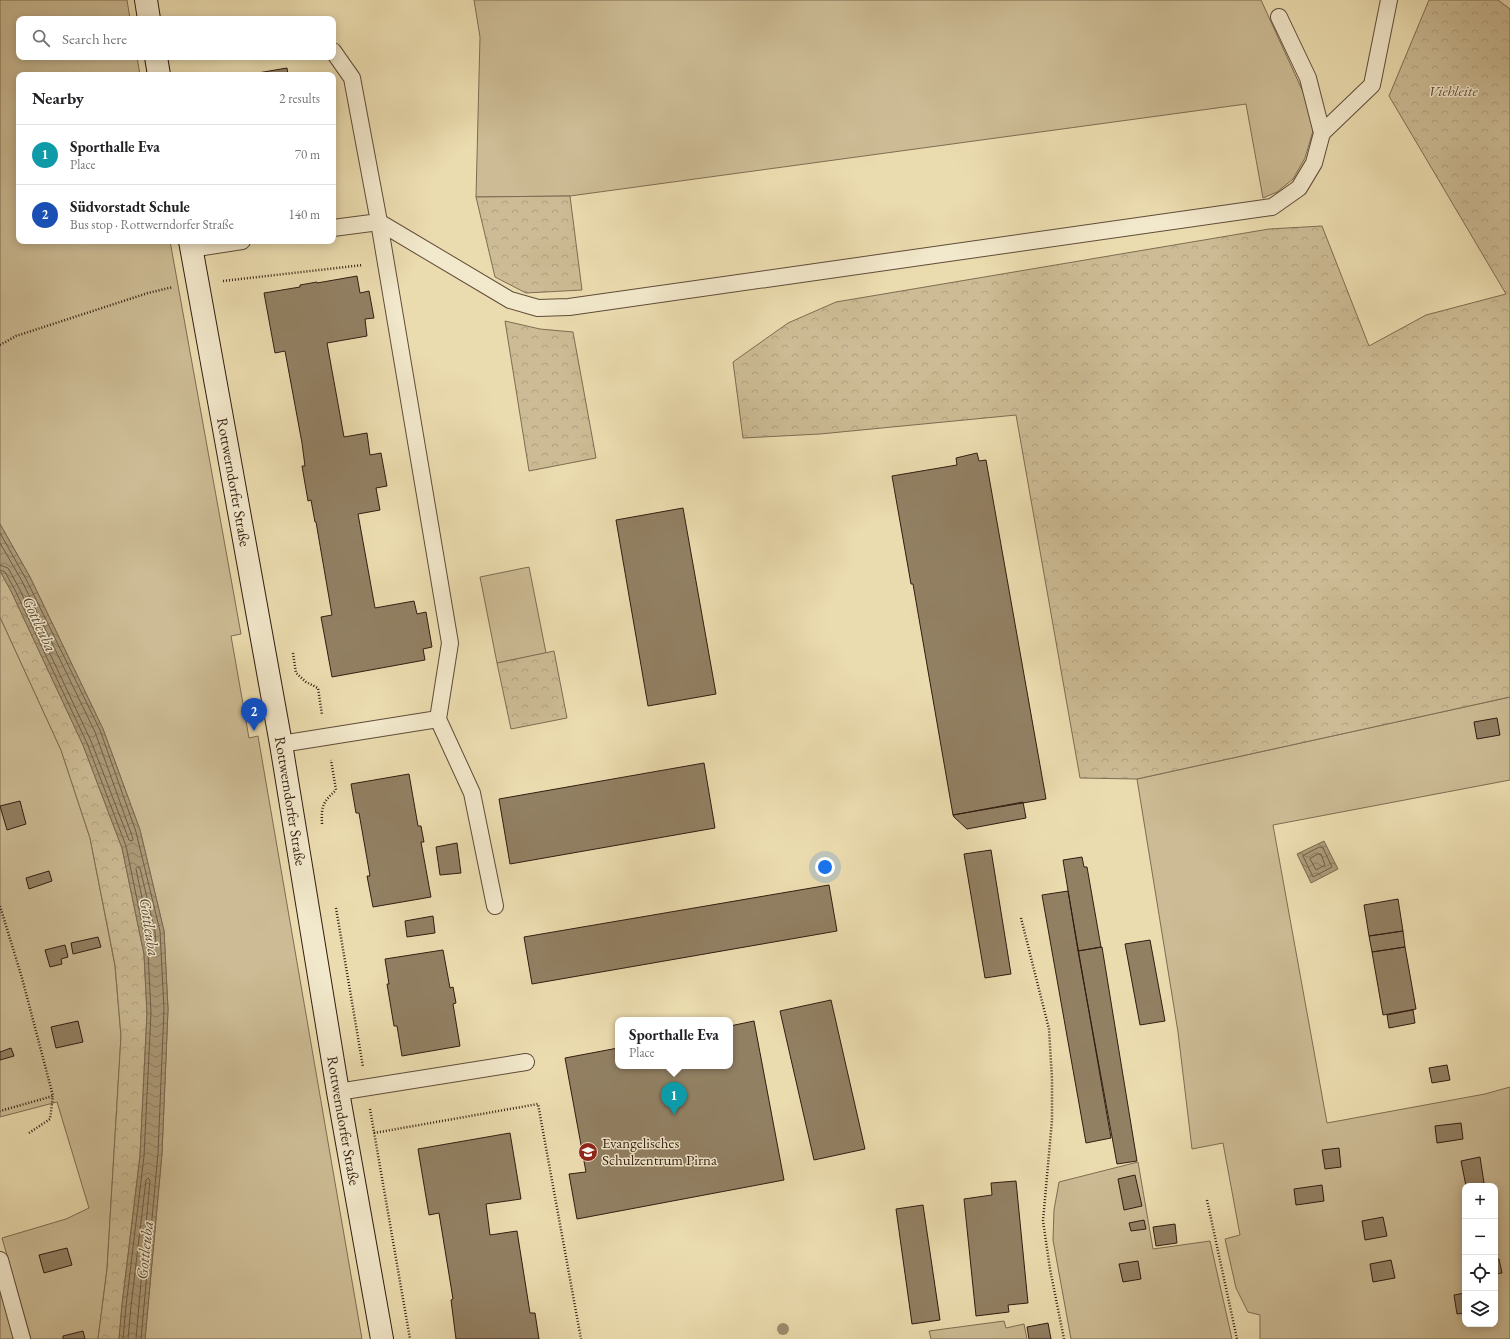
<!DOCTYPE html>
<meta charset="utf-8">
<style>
:root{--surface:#fff;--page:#f6f6f6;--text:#202124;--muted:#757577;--line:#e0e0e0;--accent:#d93025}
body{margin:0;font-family:"EB Garamond",serif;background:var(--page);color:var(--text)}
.controls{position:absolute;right:12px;bottom:12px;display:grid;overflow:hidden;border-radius:8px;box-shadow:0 2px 10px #0003}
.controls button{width:36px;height:36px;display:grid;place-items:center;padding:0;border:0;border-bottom:1px solid var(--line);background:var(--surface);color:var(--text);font:20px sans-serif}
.you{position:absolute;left:825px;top:867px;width:14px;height:14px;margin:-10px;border:3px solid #fff;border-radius:50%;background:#1a73e8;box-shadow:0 0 0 6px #1a73e833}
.badge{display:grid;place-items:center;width:26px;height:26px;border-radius:50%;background:var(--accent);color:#fff;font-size:13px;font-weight:700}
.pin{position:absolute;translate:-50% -33px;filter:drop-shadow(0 1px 2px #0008)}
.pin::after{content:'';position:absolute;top:21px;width:14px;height:12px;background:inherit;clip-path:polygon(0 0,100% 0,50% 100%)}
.popup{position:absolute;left:615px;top:1017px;width:118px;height:52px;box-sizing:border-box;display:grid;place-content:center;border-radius:8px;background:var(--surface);filter:drop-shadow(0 1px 3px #0005);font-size:13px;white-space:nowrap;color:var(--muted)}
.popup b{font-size:15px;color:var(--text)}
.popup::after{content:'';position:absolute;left:50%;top:100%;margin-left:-8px;border:8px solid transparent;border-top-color:var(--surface)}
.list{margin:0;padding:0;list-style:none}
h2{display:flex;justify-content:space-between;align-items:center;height:52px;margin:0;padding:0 16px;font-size:17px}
h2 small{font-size:13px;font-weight:400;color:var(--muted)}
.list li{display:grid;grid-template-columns:26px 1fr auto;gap:12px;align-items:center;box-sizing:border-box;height:60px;padding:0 16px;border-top:1px solid var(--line)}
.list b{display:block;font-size:15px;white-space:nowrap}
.list p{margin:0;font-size:13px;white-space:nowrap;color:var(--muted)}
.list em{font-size:13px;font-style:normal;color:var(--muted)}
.icon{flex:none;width:22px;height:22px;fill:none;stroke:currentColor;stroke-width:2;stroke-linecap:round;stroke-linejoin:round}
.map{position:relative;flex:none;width:1510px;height:1339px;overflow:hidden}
.search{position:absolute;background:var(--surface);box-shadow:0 2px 10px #0003;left:16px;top:16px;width:320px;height:44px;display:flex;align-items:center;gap:10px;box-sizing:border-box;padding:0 14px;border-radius:8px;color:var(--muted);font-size:15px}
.panel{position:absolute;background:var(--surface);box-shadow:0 2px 10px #0003;left:16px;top:72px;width:320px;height:172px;border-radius:8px}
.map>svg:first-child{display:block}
</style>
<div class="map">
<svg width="1510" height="1339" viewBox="0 0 1510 1339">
<defs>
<pattern id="forest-crowns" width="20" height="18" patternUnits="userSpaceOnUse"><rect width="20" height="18" fill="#ccbb94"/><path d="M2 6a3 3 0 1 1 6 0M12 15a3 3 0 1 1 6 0" fill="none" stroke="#b0a07f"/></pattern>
<pattern id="water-waves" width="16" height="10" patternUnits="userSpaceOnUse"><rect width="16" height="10" fill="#ac9b79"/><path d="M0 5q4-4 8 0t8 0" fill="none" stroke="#8d7e62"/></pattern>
</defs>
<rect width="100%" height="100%" fill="#ebdcaf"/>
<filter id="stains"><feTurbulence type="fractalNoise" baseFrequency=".005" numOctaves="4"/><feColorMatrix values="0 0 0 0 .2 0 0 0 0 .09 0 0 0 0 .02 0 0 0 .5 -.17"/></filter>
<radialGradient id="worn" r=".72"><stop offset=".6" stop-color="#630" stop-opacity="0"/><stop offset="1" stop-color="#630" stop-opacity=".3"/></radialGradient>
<path fill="#ccbb94" stroke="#7f6c52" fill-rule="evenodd" d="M0,0H127L130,19H19V57H137L140,75H19V241H170L241,634L231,636L249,738L258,736L362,1339H145L162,1153L168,1009L164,931L140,830L103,729L30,577L0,524Z
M474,0H1261L1310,107L1313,131L1305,158L1293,179L1277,192L1263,198L1246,104L570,196L476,197L480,37Z
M529,567L546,653L497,663L480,577Z
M0,617L61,750L90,838L115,966L121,1036L107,1269L98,1339H31L2,1238L66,1219L89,1208L57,1102L0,1117Z
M1510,697V780L1273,825L1327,1123L1485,1094L1510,1087V1339H1260V1315L1248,1312L1236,1288L1225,1239L1240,1235L1223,1143L1192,1149L1178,1032L1137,779ZM1465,1186H1495V1324H1465Z
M1138,1162L1153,1249L1210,1241L1232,1339H1071L1053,1240L1054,1210L1059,1182Z
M0,1283L16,1339H0Z
M1004,1321L1006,1328L1024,1324L1027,1339H931L929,1331Z"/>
<path fill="url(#forest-crowns)" stroke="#7f6c52" d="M1429,0H1498L1510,9V697L1137,779L1080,778L1016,415L820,434L743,438L733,362L788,323L836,302L1269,229L1322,226L1369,346L1426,315L1506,294L1389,96Z
M570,196L582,290L526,293L495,277L476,197Z
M505,321L540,329L573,332L596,458L529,471Z
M0,571L11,591L83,745L122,848L144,954L147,1013L140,1156L122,1305L119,1339H98L107,1269L121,1036L115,965L90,838L61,750L0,617Z
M554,651L567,718L511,729L497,663Z"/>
<path fill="url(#water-waves)" stroke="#7b684f" d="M0,524L30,577L103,729L140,830L164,931L168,1009L162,1153L145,1339H119L122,1305L140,1156L147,1013L144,954L122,848L83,745L11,591L0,571Z
M1324,841L1338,869L1311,883L1297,854Z"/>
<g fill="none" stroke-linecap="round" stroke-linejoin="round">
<path stroke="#6f5c45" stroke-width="1" d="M0,533L26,579L100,730L136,832L160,931L164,1009L158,1153L141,1339
M0,543L22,581L95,732L131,833L133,839L132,841L129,840L91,741L19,588L8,568L0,565
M0,570L5,572L15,590L87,743L126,846L148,953L151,1013L144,1156L126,1306L123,1339
M1320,847L1323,848L1332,867L1313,877L1303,856Z
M1318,854H1321L1325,865L1316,870L1310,859Z
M138,867L140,868L155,932L156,945L154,947L152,945L136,869Z
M128,1339L131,1306L146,1180L148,1178L150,1180L136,1339"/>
</g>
<path fill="#928063" stroke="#321c11" d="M287,68L288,75H246Z
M357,276L360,293L369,291L374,318L365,319L367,336L327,343L344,437L367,433L370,455L381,453L387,486L376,488L380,510L358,514L375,608L414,601L417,614L426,612L432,647L423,649L425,660L332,677L321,617L332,615L316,522H315L311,500L308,501L302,466H305L302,443L285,351L275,353L264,293L300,287V285L317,282V283Z
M977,453L979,461L986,460L1046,799L953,815L913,584H911L892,476L957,465L956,458Z
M683,508L716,694L648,706L616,520Z
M1497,718L1500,735L1477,739L1474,722Z
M704,763L715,828L510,864L499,799Z
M409,774L418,826H421L424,842H421L431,897L373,907L367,876H370L359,813H356L351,784Z
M20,801L26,824L7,830L0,806Z
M1023,802L1026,818L967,829L954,817L953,815Z
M457,843L461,873L440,875L436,847Z
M991,850L1011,974L985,978L964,854Z
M1082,857L1084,867H1087L1101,947L1078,951L1063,860Z
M49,871L52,881L29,889L26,878Z
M829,885L837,931L532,984L524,937Z
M1068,891L1111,1138L1086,1143L1042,895Z
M1398,899L1403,931L1369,936L1364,905Z
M433,916L435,933L407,937L405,921Z
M1403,931L1405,947L1372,952L1369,936Z
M98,937L101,947L73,954L71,943Z
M1150,940L1165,1021L1140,1025L1125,944Z
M65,945L68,957L61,959L62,964L50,967L45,950Z
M1102,947L1137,1161L1117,1164L1078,951Z
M1405,947L1416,1009L1383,1015L1372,952Z
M443,950L450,988L453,987L456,1003L453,1004L460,1046L402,1056L397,1026H394L387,984H389L385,959Z
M831,1000L865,1149L814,1160L780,1011Z
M1413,1010L1415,1023L1389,1028L1387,1015Z
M78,1021L83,1042L56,1048L51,1027Z
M754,1021L784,1180L577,1219L569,1174L586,1172L565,1058L618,1048V1066H730V1026Z
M11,1048L14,1056L0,1060V1052Z
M1447,1065L1450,1080L1432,1083L1429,1068Z
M1461,1123L1463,1139L1437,1143L1435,1126Z
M510,1133L521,1199L486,1204L490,1235L517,1231L530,1313H535L539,1339H456L451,1300L453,1299L439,1213L429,1215L418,1149Z
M1339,1148L1341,1167L1325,1169L1322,1150Z
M1480,1157L1484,1183L1466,1186L1461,1161Z
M1135,1175L1142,1206L1124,1210L1118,1179Z
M1016,1181L1028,1303L1008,1305L1009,1312L976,1316L964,1199L992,1195L991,1183Z
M1322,1185L1324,1201L1296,1205L1294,1189Z
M923,1205L940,1320L912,1324L896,1209Z
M1383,1217L1387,1236L1365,1240L1362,1221Z
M1144,1220L1146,1229L1131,1231L1129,1223Z
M1175,1224L1177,1243L1156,1246L1153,1227Z
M67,1248L72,1265L44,1273L39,1255Z
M1499,1259L1502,1273L1495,1274V1260Z
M1391,1260L1395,1278L1373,1282L1370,1264Z
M1138,1261L1141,1279L1123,1282L1119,1264Z
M1465,1293V1313L1457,1314L1454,1295Z
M1048,1323L1051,1339H1029L1027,1327Z
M83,1331L85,1339H63V1336Z"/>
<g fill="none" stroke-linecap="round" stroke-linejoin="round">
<g stroke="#604c38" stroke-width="18">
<path id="lane" d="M333,51L352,78L379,222L510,300L538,308L569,307L1272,207L1299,188L1314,163L1322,133L1308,78L1279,17
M1322,133L1372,85L1389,0
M191,249L242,241
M438,719L472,793L495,906
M281,744L438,719L450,643L379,222L333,228
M338,1092L526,1062
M0,1260L22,1339"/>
</g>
<g stroke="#321c11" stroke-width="24">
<g id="secondary">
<path d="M146,0L149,19"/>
<path d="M156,57L159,75"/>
<path id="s1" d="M190,241L281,744L338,1092L382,1339"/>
</g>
</g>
<path stroke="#321c11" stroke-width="2.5" stroke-dasharray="1 2" stroke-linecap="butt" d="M223,281L363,265
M0,345L16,336L148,293L173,287
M293,653L296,673L306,682L318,688L322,715
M322,824C321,806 323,802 336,790L331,760
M0,906L22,978L53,1096L0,1111
M336,908L363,1067
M1021,918L1049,1029L1052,1079V1120L1043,1221L1050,1269L1064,1339
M370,1109L410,1339
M29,1133L50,1119L53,1096
M374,1133L538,1104L581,1339
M1207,1200L1237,1339"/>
<use href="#lane" stroke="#f2e8cb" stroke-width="16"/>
<use href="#secondary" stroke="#f2e8cb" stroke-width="22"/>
</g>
<circle fill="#9f8d6e" cx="783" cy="1329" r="6"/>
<defs>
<g id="school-disc" transform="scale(1)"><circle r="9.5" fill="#8f2418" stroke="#f2e8cb"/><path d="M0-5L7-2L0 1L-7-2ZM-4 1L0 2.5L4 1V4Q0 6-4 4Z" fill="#fff"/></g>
</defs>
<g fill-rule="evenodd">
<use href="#school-disc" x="588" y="1152"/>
</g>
<g text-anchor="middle" stroke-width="3" stroke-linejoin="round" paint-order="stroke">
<g font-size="15" font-style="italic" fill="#604c38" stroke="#f2e8cb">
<text x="1453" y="96">Viehleite</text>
</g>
<g font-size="15" fill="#321c11" stroke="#f2e8cb">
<text dy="5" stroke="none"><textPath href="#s1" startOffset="245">Rottwerndorfer Straße</textPath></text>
<text dy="5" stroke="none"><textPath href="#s1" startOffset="569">Rottwerndorfer Straße</textPath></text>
<text dy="5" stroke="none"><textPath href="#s1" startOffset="893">Rottwerndorfer Straße</textPath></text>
</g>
<g font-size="15" fill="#321c11" stroke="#f2e8cb" text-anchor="start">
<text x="602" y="1148">Evangelisches<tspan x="602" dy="17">Schulzentrum Pirna</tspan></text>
</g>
<g font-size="16" font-style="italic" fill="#5d4835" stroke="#f2e8cb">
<text transform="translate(40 624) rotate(65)" y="6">Gottleuba</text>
<text transform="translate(150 927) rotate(81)" y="6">Gottleuba</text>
<text transform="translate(144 1250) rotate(-84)" y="6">Gottleuba</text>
</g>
</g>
<rect width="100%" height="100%" filter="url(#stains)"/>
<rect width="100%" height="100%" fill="url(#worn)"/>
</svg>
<div class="controls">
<button>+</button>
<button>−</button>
<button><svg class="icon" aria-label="locate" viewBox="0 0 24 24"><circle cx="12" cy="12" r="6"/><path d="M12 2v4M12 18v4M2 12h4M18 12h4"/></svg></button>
<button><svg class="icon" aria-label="layers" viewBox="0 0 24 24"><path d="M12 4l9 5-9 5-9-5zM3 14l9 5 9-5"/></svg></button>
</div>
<div class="you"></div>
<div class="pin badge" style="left:674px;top:1115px;background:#0f9aa8">1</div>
<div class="popup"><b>Sporthalle Eva</b>Place</div>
<div class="pin badge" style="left:254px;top:731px;background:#1a4fb4">2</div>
<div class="search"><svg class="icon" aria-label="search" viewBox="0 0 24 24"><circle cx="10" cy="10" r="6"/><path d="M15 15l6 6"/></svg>Search here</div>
<section class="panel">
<h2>Nearby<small>2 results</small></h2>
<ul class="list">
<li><span class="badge" style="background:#0f9aa8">1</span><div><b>Sporthalle Eva</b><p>Place</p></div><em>70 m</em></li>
<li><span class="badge" style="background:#1a4fb4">2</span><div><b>Südvorstadt Schule</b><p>Bus stop · Rottwerndorfer Straße</p></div><em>140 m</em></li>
</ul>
</section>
</div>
